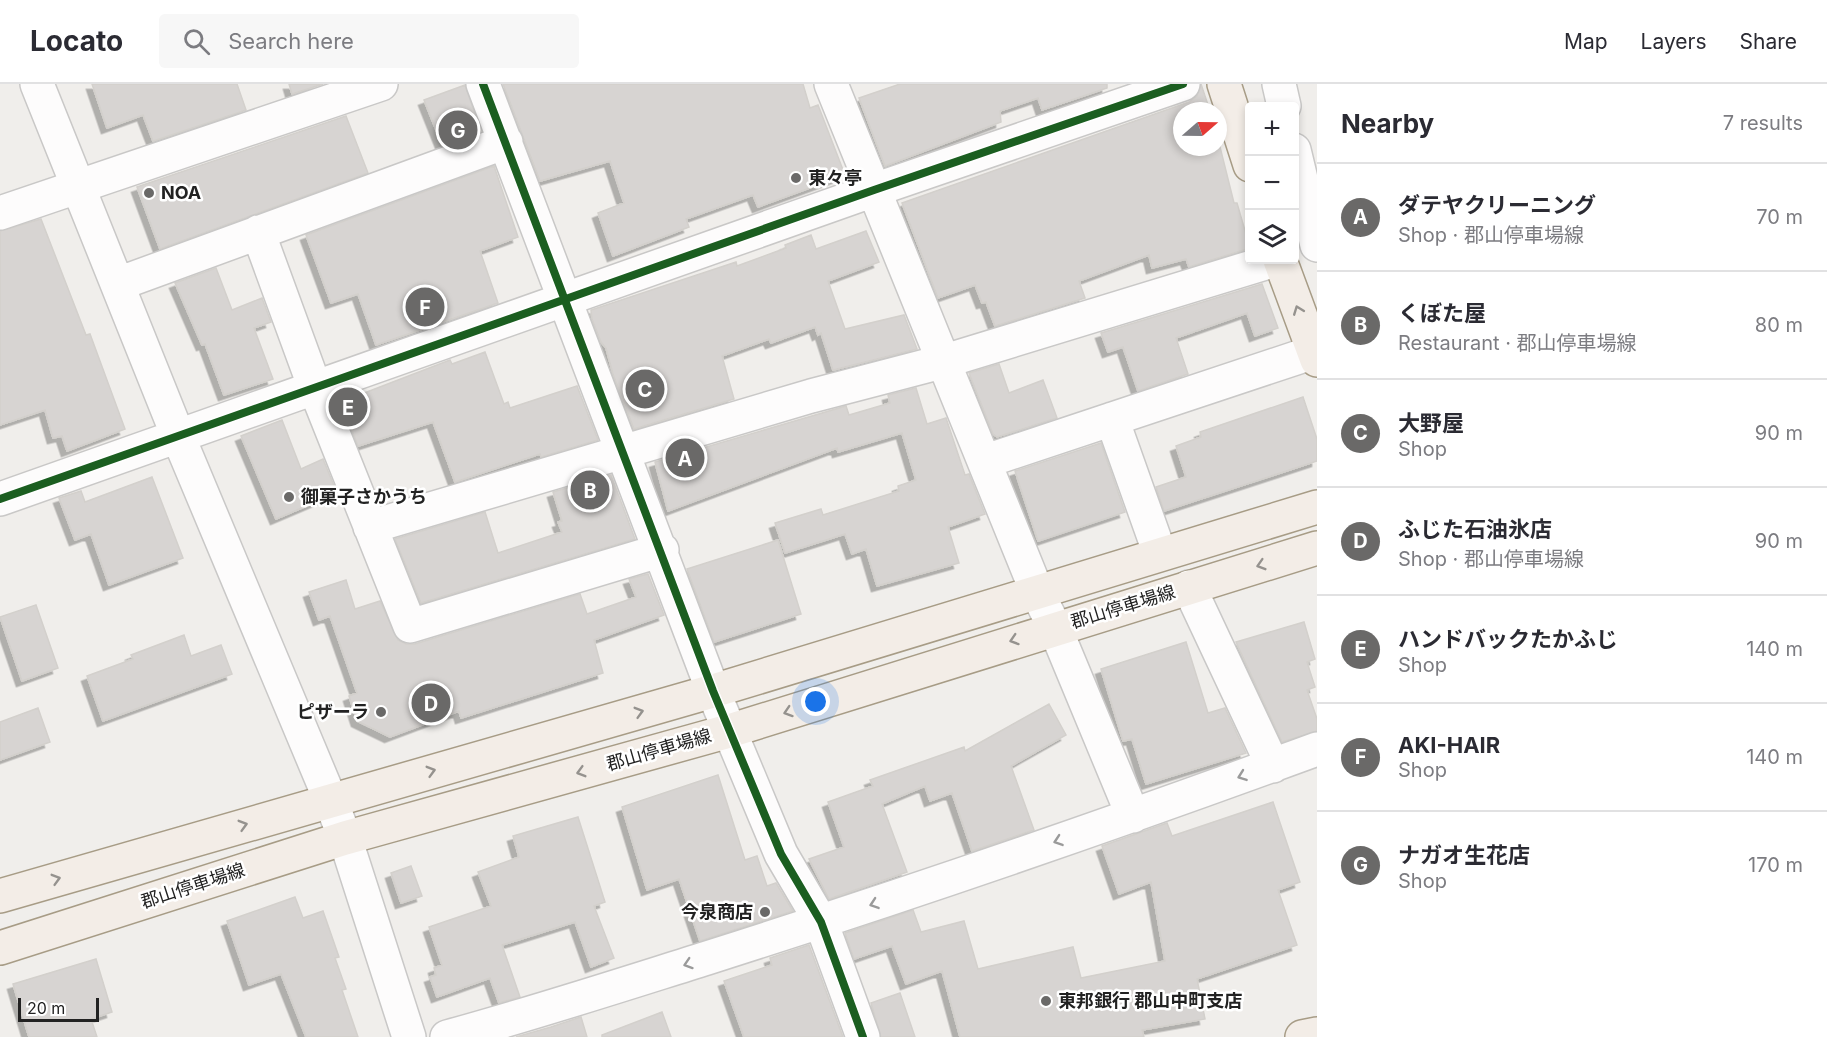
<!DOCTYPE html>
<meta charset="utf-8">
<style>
:root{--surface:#fff;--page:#f7f7f7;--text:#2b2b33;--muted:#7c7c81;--line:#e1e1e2;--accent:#6a6968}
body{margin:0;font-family:Inter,"Noto Sans JP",sans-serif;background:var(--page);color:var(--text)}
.controls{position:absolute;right:18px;top:18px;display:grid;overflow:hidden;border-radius:6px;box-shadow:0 3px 9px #0003}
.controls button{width:54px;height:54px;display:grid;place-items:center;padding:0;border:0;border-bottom:2px solid var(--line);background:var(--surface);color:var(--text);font:30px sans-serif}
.compass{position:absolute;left:1173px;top:18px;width:54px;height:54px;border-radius:50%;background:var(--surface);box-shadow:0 3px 9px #0003;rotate:70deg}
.scale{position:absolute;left:18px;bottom:15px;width:81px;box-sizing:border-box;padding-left:6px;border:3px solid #222;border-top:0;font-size:16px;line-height:21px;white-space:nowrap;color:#222;-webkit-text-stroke:4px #fff;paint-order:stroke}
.you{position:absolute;left:816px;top:618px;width:21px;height:21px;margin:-15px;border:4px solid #fff;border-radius:50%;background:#1a73e8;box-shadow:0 0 0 9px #1a73e833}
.badge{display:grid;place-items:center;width:39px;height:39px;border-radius:50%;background:var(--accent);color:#fff;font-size:20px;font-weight:700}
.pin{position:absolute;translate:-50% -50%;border:3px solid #fff;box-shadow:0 2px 6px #0006}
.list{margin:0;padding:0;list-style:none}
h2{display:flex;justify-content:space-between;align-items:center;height:78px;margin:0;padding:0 24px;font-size:26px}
h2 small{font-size:20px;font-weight:400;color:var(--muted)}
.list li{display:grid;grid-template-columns:39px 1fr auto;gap:18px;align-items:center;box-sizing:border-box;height:108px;padding:0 24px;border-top:2px solid var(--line)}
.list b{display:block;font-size:22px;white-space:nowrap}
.list p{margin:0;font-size:20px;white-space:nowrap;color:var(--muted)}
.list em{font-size:20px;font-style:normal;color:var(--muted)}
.icon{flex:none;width:33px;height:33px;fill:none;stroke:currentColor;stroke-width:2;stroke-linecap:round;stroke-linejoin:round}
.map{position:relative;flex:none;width:1317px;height:953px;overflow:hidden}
header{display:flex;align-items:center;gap:36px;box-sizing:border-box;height:84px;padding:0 30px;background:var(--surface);border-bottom:2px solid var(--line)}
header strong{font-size:28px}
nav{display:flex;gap:33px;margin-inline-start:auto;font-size:21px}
.search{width:420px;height:54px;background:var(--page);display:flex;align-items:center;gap:15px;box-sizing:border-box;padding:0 21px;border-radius:6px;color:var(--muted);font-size:22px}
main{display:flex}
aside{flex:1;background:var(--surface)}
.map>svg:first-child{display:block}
</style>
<header>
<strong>Locato</strong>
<div class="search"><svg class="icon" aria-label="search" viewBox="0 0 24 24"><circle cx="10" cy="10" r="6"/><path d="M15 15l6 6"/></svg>Search here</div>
<nav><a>Map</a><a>Layers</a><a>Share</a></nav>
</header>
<main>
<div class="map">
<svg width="1317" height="953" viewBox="0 0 1317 953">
<defs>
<filter id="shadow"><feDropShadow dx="-5.5" dy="5.5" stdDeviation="0" flood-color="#0004"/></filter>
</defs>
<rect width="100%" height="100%" fill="#f0eeeb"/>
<path fill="#d7d4d2" stroke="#d3d0cc" stroke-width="1.5" filter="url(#shadow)" d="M92,0H237L246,26L153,57L143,31L107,44Z
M289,0H323L292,10Z
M503,0H803L810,24L818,21L845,91L758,123L753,111L686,135L689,143L613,172L598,129L624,119L610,77L540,97Z
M900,0H1107V4L1042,26L1038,14L1000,27L1001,38L885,82L859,14Z
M1201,0L1210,27H1182V63H1218V55L1234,119H1237L1250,164L1189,183L1186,175L1152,184L1149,171L1079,197L1085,214L995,242L986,218L982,219L975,201L938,214L902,119L1189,18L1197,12Z
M465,1L481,47L442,61L424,16Z
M346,32L368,89L160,165L137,103Z
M494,82L518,153L480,167L498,219L376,261L358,210L331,219L306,151Z
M41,135L86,251L90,250L125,345L67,367L62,352L53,354L45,326L0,341V147Z
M866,147L879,178L828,197L845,245L904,231L917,265L833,286L821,249L818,251L815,243L771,259L769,255L722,272L734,315L634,345L613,290L606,264L601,258L592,235L591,226L736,178L737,182L786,164L785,161L811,151L816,165Z
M216,184L232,226L262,214L271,238L254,244L273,295L224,311L205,260L202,261L175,199Z
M1262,200L1278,244L1255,252L1247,229L1176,254L1188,290L1138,307L1123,263L1108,268L1101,249Z
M485,268L504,320L508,318L510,324L577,302L598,356L541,373L540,370L455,398L433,338L358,362L341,318L450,276L452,280Z
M999,280L1009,309L1043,296L1057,334L997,353L993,350L969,289Z
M916,304L927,340L946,334L965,391L969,390L985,430L948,443L959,479L877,502L866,465L852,470L845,450L785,469L775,439L821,425L823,431L899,407L898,402L916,396L902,349L838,368L837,364L668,427L655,378L846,322L849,331L890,319L888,311Z
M1303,313L1317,355V377L1164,427L1156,403L1186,393L1176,362L1201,353L1200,348Z
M282,336L301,385L323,375L337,409L276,435L241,352Z
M1101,359L1125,428L1038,457L1015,387Z
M611,391L635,455L421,519L395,455L485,428L498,469L562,448L558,438L562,437L553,408Z
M152,393L183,474L109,501L91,450L75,456L59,414L81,407L85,418Z
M778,456L801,530L714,558L687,485Z
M648,490L664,531L594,556L603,589L461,634L459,627L390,653L357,637L349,612L357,609L330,532L319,536L309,508L346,496L355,525L380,517L398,556L406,560H415L580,510L587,530L636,513L629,495Z
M36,521L58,584L22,597L0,533Z
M1304,538L1315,575L1307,578L1315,603L1307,606L1317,635V647L1282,658L1236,558Z
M184,551L191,572L221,561L232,590L103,637L87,592L133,575L131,571Z
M1186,558L1208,629L1225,624L1246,669L1146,700L1132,655L1123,657L1101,585Z
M1049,620L1066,651L1011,682L1034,746L972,767L952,709L930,717L925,702L882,720L907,788L829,815L809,775L844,763L828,718L873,702L870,696L964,663L965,667Z
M38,624L50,658L0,676V638Z
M718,691L745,776L757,772L767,802L776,799L793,827L700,857L679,795L647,806L622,723Z
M1273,718L1300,798L1278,806L1297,861L1197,895L1205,935L1142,946L1144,953H960L942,887L906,900L892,862L854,875L845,849L913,826L921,848L964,837L978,885L1073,863L1081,894L1165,877L1151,798L1119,810L1102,762L1167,739L1172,752Z
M578,733L605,818L594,822L614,874L591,883L575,838L502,861L520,913L499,919L490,894L437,913L430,893L436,891L434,884L442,881L429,843L491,822L478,788L519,773L513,752Z
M411,782L422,812L401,819L391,789Z
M295,813L303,834L323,827L339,873L335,874L346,905L342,906L358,953H306L281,890L249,901L227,837Z
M809,861L843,953H744L724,897L772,881L770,874Z
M96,875L112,928L91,935L97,953H29L13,900Z
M900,909L915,953H881L871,919Z
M662,928L671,953H602V951Z
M581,933L587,953H516L551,943Z"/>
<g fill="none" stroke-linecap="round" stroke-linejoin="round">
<g stroke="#c9c8c7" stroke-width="36">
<path id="minor" d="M37,0L178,352L330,715L345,754L409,953
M483,0L713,607L781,770L821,838L863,953
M831,0L1037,508L1055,544L1133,732
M1279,0L1284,22
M1294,66L1317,161
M0,129L381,0
M258,148L315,304L410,542L662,466
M118,200L506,58
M1112,335L1160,470
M986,377L1314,268
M0,415L874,106L1183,0
M370,443L811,312L945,277L1275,176
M1189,503L1273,682
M447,953C535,929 621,901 707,874C912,809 1115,739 1317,665"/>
</g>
<g stroke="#a79c86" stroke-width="36">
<path id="major" d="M1224,0L1250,81
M1280,176L1317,276
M0,812L713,607L1317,423
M0,864L345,754L729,647L1317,464
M1302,953L1317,950"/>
</g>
<use href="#minor" stroke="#fdfcfc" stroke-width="33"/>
<use href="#major" stroke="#f3ede7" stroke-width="33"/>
<g stroke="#fff" stroke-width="11">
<path id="cycleway" d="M483,0L713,607L781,770L821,838L863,953
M0,415L874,106L1183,0"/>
</g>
<use href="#cycleway" stroke="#1b5e20" stroke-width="8"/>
</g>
<defs><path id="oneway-chevron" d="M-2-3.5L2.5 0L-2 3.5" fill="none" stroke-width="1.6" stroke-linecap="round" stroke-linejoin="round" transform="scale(1.5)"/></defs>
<g stroke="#95928e">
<use href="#oneway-chevron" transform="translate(1298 226) rotate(-111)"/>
<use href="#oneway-chevron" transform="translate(1261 481) rotate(163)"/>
<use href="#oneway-chevron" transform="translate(1014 556) rotate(162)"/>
<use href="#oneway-chevron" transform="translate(639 628) rotate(-16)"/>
<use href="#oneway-chevron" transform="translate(788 628) rotate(162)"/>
<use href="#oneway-chevron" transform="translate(431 687) rotate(-16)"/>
<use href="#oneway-chevron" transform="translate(581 688) rotate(164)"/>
<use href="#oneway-chevron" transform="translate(243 741) rotate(-16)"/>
<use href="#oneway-chevron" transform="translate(56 795) rotate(-16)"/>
</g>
<g stroke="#9a9a9a">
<use href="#oneway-chevron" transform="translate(1242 692) rotate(160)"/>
<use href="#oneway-chevron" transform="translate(1058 757) rotate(161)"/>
<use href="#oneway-chevron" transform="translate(874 820) rotate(161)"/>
<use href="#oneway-chevron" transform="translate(688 880) rotate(162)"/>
</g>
<g fill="#6a6968" stroke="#fff" stroke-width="2">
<circle cx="796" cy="94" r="6"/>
<circle cx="149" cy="109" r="6"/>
<circle cx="289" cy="413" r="6"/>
<circle cx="381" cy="628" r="6"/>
<circle cx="765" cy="828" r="6"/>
<circle cx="1046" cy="917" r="6"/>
</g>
<g text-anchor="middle" stroke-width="5" stroke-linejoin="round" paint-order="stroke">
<g font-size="18" font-weight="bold" fill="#222" stroke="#fff" text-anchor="start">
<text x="808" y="100">東々亭</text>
<text x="161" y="115">NOA</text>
<text x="301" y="419">御菓子さかうち</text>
<text x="369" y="634" text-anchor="end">ピザーラ</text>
<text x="753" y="834" text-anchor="end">今泉商店</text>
<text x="1058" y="923">東邦銀行 郡山中町支店</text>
</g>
<g font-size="18" fill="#222" stroke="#fff">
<text transform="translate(1123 523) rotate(-17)" y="6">郡山停車場線</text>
<text transform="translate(659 666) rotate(-16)" y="6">郡山停車場線</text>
<text transform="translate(193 802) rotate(-18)" y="6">郡山停車場線</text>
</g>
</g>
</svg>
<div class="controls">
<button>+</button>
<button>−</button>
<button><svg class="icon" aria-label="layers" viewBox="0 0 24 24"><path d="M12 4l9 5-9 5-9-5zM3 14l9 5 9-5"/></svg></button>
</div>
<svg class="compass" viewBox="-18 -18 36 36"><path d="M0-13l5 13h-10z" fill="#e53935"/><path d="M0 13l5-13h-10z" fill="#7c7c81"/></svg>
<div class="scale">20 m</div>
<div class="you"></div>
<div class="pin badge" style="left:685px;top:374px">A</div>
<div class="pin badge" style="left:590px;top:406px">B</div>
<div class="pin badge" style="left:645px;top:305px">C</div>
<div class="pin badge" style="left:431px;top:619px">D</div>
<div class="pin badge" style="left:348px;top:323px">E</div>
<div class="pin badge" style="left:425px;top:223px">F</div>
<div class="pin badge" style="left:458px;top:46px">G</div>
</div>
<aside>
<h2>Nearby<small>7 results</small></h2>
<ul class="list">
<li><span class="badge">A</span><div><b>ダテヤクリーニング</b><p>Shop · 郡山停車場線</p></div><em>70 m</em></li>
<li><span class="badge">B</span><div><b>くぼた屋</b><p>Restaurant · 郡山停車場線</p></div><em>80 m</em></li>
<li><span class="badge">C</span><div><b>大野屋</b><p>Shop</p></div><em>90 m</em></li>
<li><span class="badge">D</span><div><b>ふじた石油氷店</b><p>Shop · 郡山停車場線</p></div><em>90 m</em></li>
<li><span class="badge">E</span><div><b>ハンドバックたかふじ</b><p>Shop</p></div><em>140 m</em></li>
<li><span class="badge">F</span><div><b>AKI-HAIR</b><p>Shop</p></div><em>140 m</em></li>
<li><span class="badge">G</span><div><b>ナガオ生花店</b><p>Shop</p></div><em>170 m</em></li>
</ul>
</aside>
</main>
